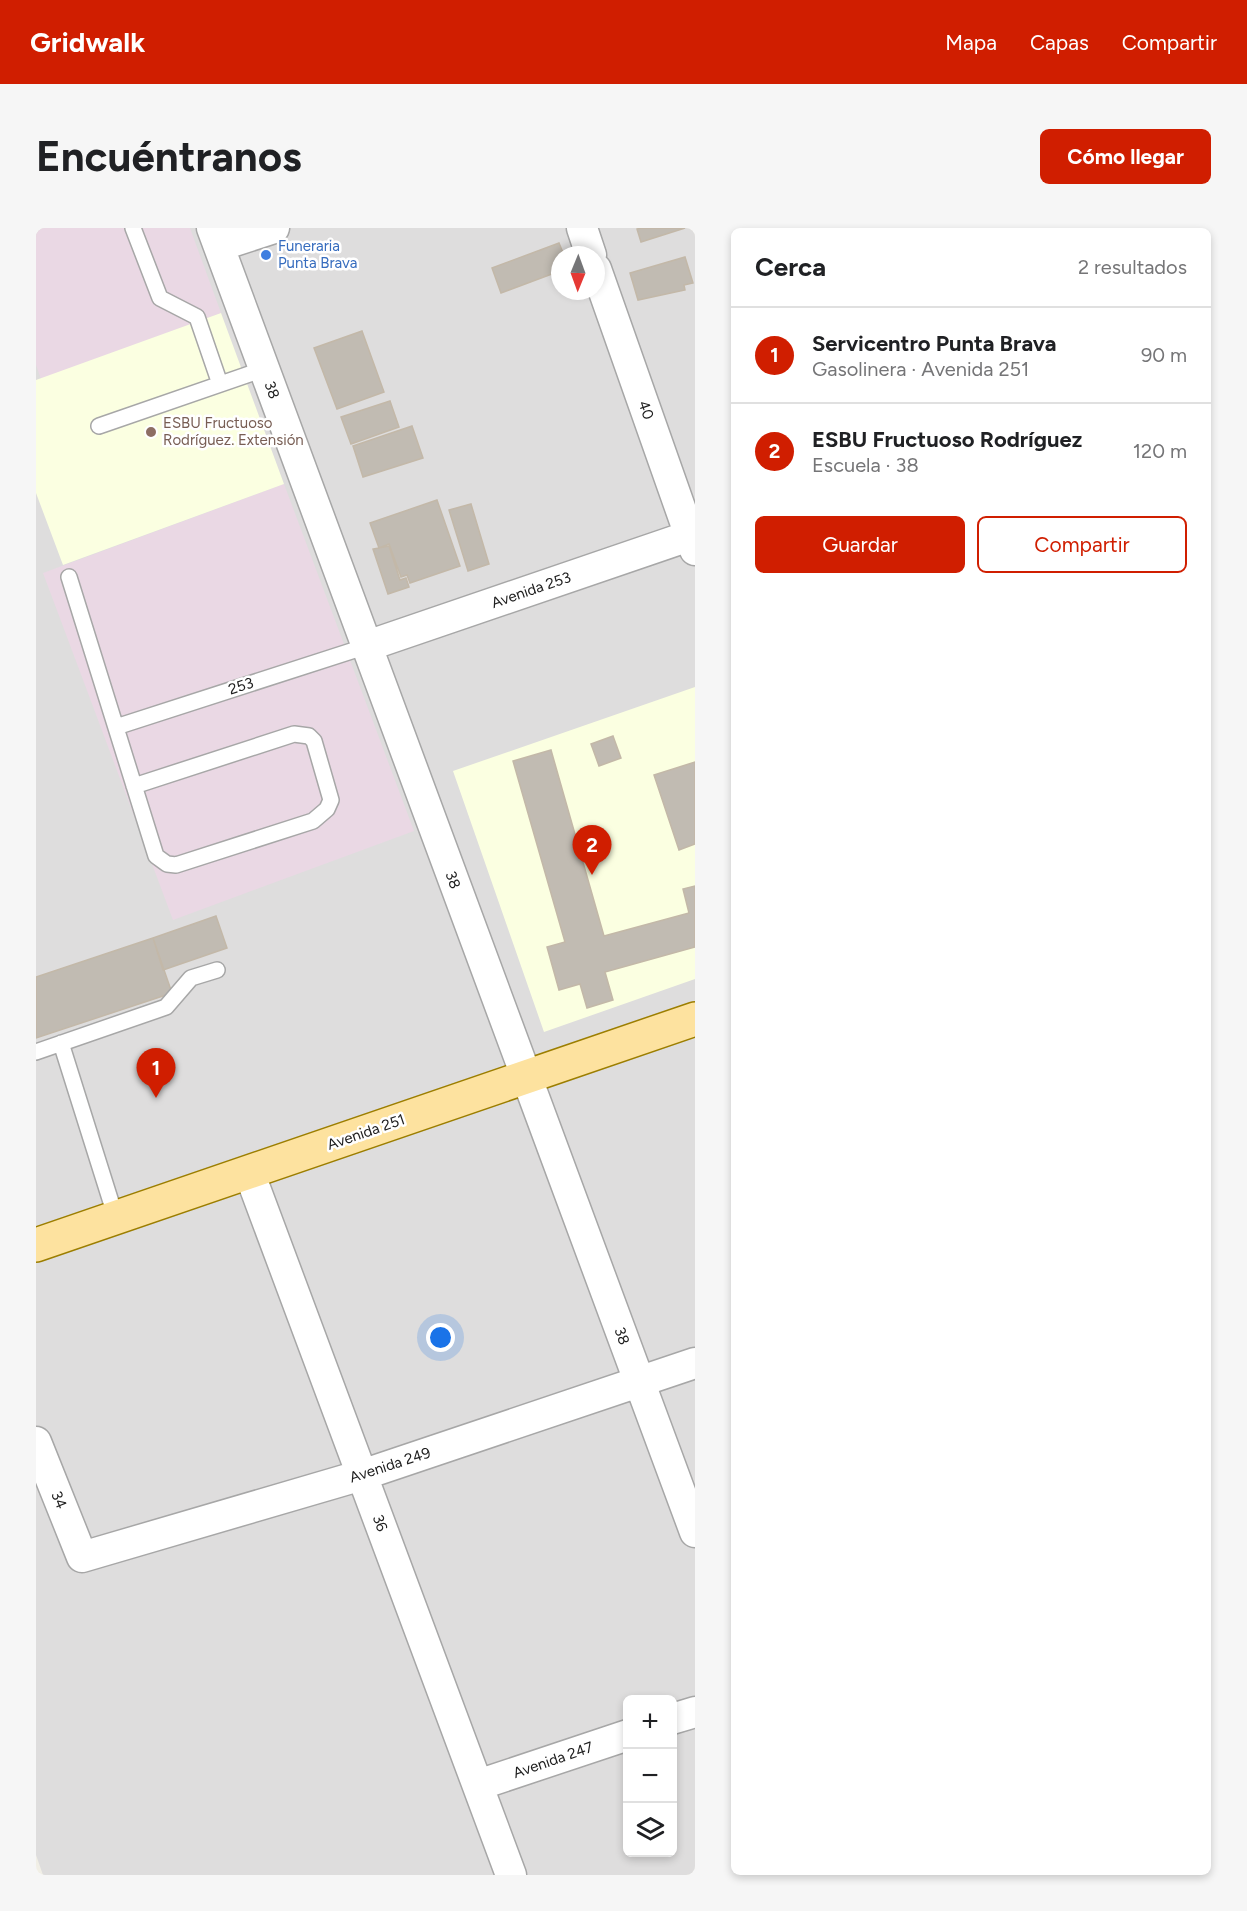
<!DOCTYPE html>
<html lang="es">
<meta charset="utf-8">
<style>
:root{--surface:#fff;--page:#f6f6f6;--text:#202124;--muted:#757577;--line:#e0e0e0;--accent:#d01e00}
body{margin:0;font-family:Figtree,sans-serif;background:var(--page);color:var(--text)}
.controls{position:absolute;right:18px;bottom:18px;display:grid;overflow:hidden;border-radius:9px;box-shadow:0 3px 9px #0003}
.controls button{width:54px;height:54px;display:grid;place-items:center;padding:0;border:0;border-bottom:2px solid var(--line);background:var(--surface);color:var(--text);font:30px sans-serif}
.compass{position:absolute;left:515px;top:18px;width:54px;height:54px;border-radius:50%;background:var(--surface);box-shadow:0 3px 9px #0003;rotate:181deg}
.you{position:absolute;left:405px;top:1110px;width:21px;height:21px;margin:-15px;border:4px solid #fff;border-radius:50%;background:#1a73e8;box-shadow:0 0 0 9px #1a73e833}
.badge{display:grid;place-items:center;width:39px;height:39px;border-radius:50%;background:var(--accent);color:#fff;font-size:20px;font-weight:700}
.pin{position:absolute;translate:-50% -50px;filter:drop-shadow(0 2px 3px #0008)}
.pin::after{content:'';position:absolute;top:32px;width:21px;height:18px;background:inherit;clip-path:polygon(0 0,100% 0,50% 100%)}
.list{margin:0;padding:0;list-style:none}
h2{display:flex;justify-content:space-between;align-items:center;height:78px;margin:0;padding:0 24px;font-size:26px}
h2 small{font-size:20px;font-weight:400;color:var(--muted)}
.list li{display:grid;grid-template-columns:39px 1fr auto;gap:18px;align-items:center;box-sizing:border-box;height:96px;padding:0 24px;border-top:2px solid var(--line)}
.list b{display:block;font-size:22px;white-space:nowrap}
.list p{margin:0;font-size:20px;white-space:nowrap;color:var(--muted)}
.list em{font-size:20px;font-style:normal;color:var(--muted)}
.actions{display:flex;gap:12px;padding:18px 24px}
.actions a{flex:1;padding:14px 0;border:2px solid var(--accent);border-radius:9px;text-align:center;font-size:21px;color:var(--accent)}
.actions .main{background:var(--accent);color:#fff}
.icon{flex:none;width:33px;height:33px;fill:none;stroke:currentColor;stroke-width:2;stroke-linecap:round;stroke-linejoin:round}
.map{position:relative;flex:none;width:659px;height:1647px;overflow:hidden;border-radius:9px}
header{display:flex;align-items:center;gap:36px;box-sizing:border-box;height:84px;padding:0 30px;background:var(--accent);color:#fff}
header strong{font-size:28px}
nav{display:flex;gap:33px;margin-inline-start:auto;font-size:21px}
.intro{display:flex;align-items:center;justify-content:space-between;box-sizing:border-box;height:144px;padding:0 36px}
h1{margin:0;font-size:42px}
.button{padding:15px 27px;border-radius:9px;background:var(--accent);color:#fff;font-size:21px;font-weight:700}
main{display:flex;gap:36px;padding:0 36px}
aside{flex:1;background:var(--surface);border-radius:9px;box-shadow:0 3px 9px #0003}
.map>svg:first-child{display:block}
</style>
<header>
<strong>Gridwalk</strong>
<nav><a>Mapa</a><a>Capas</a><a>Compartir</a></nav>
</header>
<div class="intro"><h1>Encuéntranos</h1><a class="button">Cómo llegar</a></div>
<main>
<div class="map">
<svg width="659" height="1647" viewBox="0 0 659 1647">
<rect width="100%" height="100%" fill="#f1efe6"/>
<path fill="#dedddd" fill-rule="evenodd" d="M0,0H659V1647H7L0,1627ZM524,27H560V63H524ZM592,1472H636V1624H592Z"/>
<path fill="#ead8e4" d="M0,0H154L185,85L5,151L0,137Z
M248,256L378,603L137,692L7,345Z"/>
<path fill="#fbffe1" d="M185,85L248,256L27,337L0,265V152Z
M659,459V751L508,804L417,543Z"/>
<path fill="#c1bbb2" stroke="#c3b8a8" stroke-width="1.5" d="M605,0H649L605,14L601,1Z
M523,15L528,27H524V43L465,65L456,40Z
M649,29L657,55L648,57L649,62L602,72L594,45Z
M326,103L348,164L301,181L278,120Z
M354,173L363,199L315,216L305,189Z
M376,198L387,230L327,249L317,218Z
M401,272L424,338L374,355L371,347L365,349L353,316L343,320L334,295Z
M435,276L453,336L432,343L413,282Z
M353,318L364,352L370,350L373,359L352,366L337,321Z
M577,508L585,530L563,538L555,516Z
M515,522L568,708L653,685L647,661L659,658V719L569,744L577,772L551,780L544,756L523,762L511,719L529,714L477,533Z
M659,534V616L643,622L618,547Z
M180,688L191,720L127,742L117,710Z
M117,710L136,765L0,810V749Z"/>
<g fill="none" stroke-linecap="round" stroke-linejoin="round">
<g stroke="#a7a7a7" stroke-width="18">
<path id="lane" d="M97,0L124,70L161,89L184,156
M63,198L228,141
M33,349L120,628L131,636L140,637L277,593L291,581L295,572L278,513L273,508L258,506L98,558
M80,499L331,418
M25,815L80,990
M0,824L130,779L155,750L181,742"/>
</g>
<g stroke="#a7a7a7" stroke-width="33">
<path id="street" d="M176,0L659,1304
M546,0L555,27
M183,18L238,0
M560,41L659,322
M331,418L659,306
M213,944L475,1647
M0,1214L46,1329L326,1247L659,1135
M636,1491L659,1484
M442,1557L592,1507"/>
</g>
<g stroke="#9c7e00" stroke-width="36">
<path id="primary" d="M0,1017L659,791"/>
</g>
<use href="#lane" stroke="#fff" stroke-width="15"/>
<use href="#street" stroke="#fff" stroke-width="30"/>
<use href="#primary" stroke="#fde29f" stroke-width="33"/>
</g>
<circle fill="#3f7fe0" stroke="#fff" stroke-width="2" cx="230" cy="27" r="6"/>
<circle fill="#8d6e63" stroke="#fff" stroke-width="2" cx="115" cy="204" r="6"/>
<g text-anchor="middle" stroke-width="5" stroke-linejoin="round" paint-order="stroke">
<g font-size="15" fill="#366cbe" stroke="#fff" text-anchor="start">
<text x="242" y="23">Funeraria<tspan x="242" dy="17">Punta Brava</tspan></text>
</g>
<g font-size="15" fill="#202020" stroke="#fff">
<text transform="translate(236 162) rotate(70)" y="5">38</text>
<text transform="translate(610 182) rotate(71)" y="5">40</text>
<text transform="translate(495 362) rotate(-19)" y="5">Avenida 253</text>
<text transform="translate(205 458) rotate(-18)" y="5">253</text>
<text transform="translate(417 652) rotate(70)" y="5">38</text>
<text transform="translate(330 904) rotate(-19)" y="5">Avenida 251</text>
<text transform="translate(586 1108) rotate(70)" y="5">38</text>
<text transform="translate(354 1237) rotate(-18)" y="5">Avenida 249</text>
<text transform="translate(23 1272) rotate(68)" y="5">34</text>
<text transform="translate(344 1295) rotate(70)" y="5">36</text>
<text transform="translate(517 1532) rotate(-19)" y="5">Avenida 247</text>
</g>
<g font-size="15" fill="#785e54" stroke="#fff" text-anchor="start">
<text x="127" y="200">ESBU Fructuoso<tspan x="127" dy="17">Rodríguez. Extensión</tspan></text>
</g>
</g>
</svg>
<div class="controls">
<button>+</button>
<button>−</button>
<button><svg class="icon" aria-label="layers" viewBox="0 0 24 24"><path d="M12 4l9 5-9 5-9-5zM3 14l9 5 9-5"/></svg></button>
</div>
<svg class="compass" viewBox="-18 -18 36 36"><path d="M0-13l5 13h-10z" fill="#e53935"/><path d="M0 13l5-13h-10z" fill="#757577"/></svg>
<div class="you"></div>
<div class="pin badge" style="left:120px;top:870px">1</div>
<div class="pin badge" style="left:556px;top:647px">2</div>
</div>
<aside>
<h2>Cerca<small>2 resultados</small></h2>
<ul class="list">
<li><span class="badge">1</span><div><b>Servicentro Punta Brava</b><p>Gasolinera · Avenida 251</p></div><em>90 m</em></li>
<li><span class="badge">2</span><div><b>ESBU Fructuoso Rodríguez</b><p>Escuela · 38</p></div><em>120 m</em></li>
</ul>
<div class="actions"><a class="main">Guardar</a><a>Compartir</a></div>
</aside>
</main>
